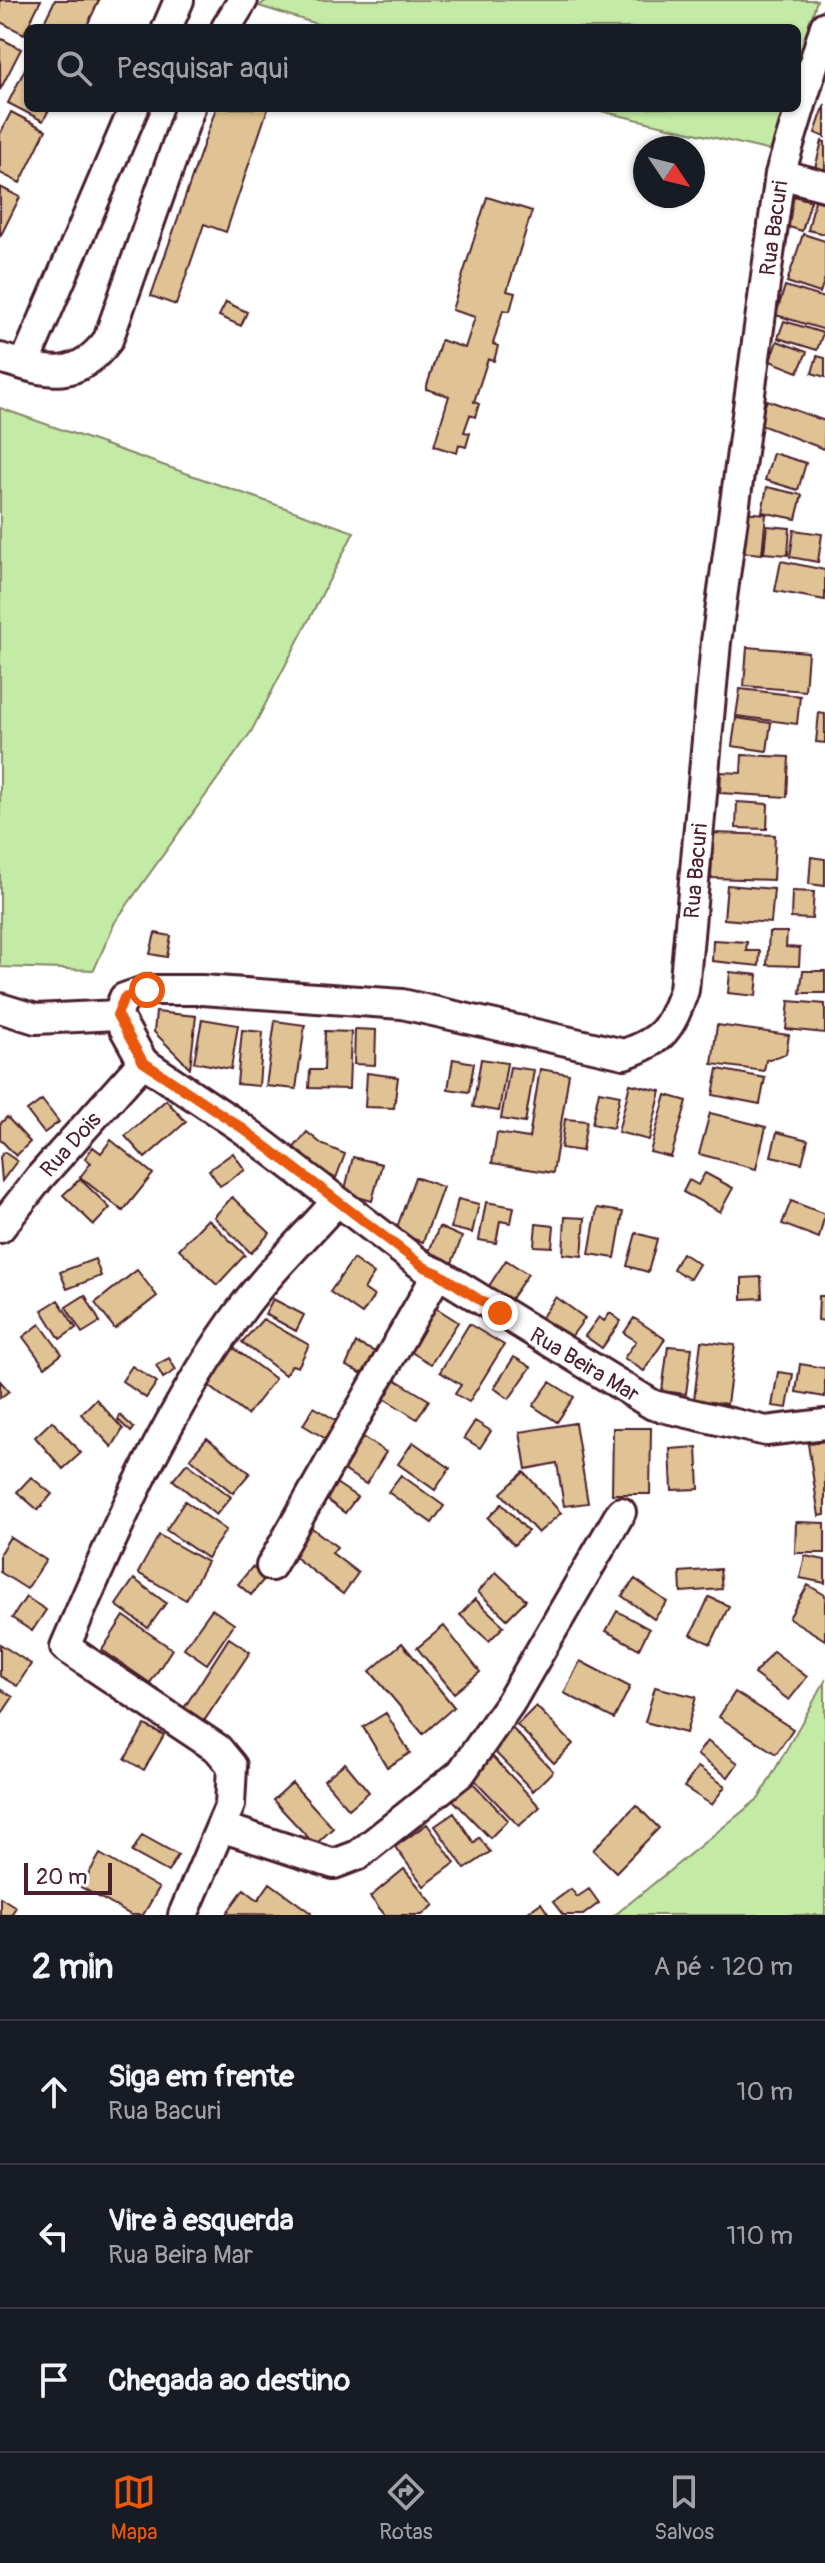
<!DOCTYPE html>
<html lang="pt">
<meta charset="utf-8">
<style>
:root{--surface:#171b24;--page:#20242c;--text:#f1f3f6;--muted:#9ea1a6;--line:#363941;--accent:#ea580c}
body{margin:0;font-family:Pangolin,sans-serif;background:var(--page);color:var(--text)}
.compass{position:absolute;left:633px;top:136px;width:72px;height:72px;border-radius:50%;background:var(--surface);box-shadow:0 2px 6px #0004;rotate:125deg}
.scale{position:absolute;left:24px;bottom:20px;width:88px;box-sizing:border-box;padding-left:8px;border:4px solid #4a1f2b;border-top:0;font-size:22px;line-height:28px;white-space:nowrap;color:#4a1f2b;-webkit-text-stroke:6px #fff;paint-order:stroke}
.stop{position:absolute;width:24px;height:24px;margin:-18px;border:6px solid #ea580c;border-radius:50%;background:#fff}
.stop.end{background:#ea580c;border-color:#fff;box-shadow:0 2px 8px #0008}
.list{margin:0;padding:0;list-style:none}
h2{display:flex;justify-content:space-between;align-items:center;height:104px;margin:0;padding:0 32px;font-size:34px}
h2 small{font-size:26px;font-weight:400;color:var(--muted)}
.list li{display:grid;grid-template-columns:52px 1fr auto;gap:24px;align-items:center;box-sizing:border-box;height:144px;padding:0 32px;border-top:2px solid var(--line)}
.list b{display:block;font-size:30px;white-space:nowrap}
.list p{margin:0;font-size:26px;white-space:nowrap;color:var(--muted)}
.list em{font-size:26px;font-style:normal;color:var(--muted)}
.icon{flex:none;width:44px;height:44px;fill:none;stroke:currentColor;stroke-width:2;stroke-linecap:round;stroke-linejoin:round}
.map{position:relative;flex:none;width:825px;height:1915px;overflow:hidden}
.search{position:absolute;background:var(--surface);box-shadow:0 2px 6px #0004;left:24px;right:24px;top:24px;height:88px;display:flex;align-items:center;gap:20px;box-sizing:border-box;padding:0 28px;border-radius:12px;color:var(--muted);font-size:30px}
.sheet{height:536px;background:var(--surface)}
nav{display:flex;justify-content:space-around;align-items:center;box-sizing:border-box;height:112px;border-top:2px solid var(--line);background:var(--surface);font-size:22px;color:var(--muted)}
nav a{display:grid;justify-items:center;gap:4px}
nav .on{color:var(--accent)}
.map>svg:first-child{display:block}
</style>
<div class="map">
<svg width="825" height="1915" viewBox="0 0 825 1915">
<rect width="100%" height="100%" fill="#fff"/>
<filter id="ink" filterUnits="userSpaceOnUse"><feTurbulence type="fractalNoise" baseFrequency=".0125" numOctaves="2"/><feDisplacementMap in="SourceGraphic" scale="16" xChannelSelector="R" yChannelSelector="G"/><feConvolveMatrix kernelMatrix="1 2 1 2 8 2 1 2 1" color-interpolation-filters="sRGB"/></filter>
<g filter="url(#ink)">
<path fill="#c3eba6" stroke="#868568" stroke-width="2" d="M267,0H817L797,66V28H330L259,6Z
M588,108H784L771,151Z
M0,408L354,532L251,732L115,922L94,970L0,967Z
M825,1681V1915H615L759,1798Z"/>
<path fill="#e0c394" stroke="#4a1f2b" stroke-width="2" d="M0,0H41L24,34L0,22Z
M55,0H99L86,28H41Z
M0,38L21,49L0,90Z
M28,63V108H50L43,121L8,103Z
M825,104V137L815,133Z
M216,108H268L226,232L204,224L176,305L151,296Z
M11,112L46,130L20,183L0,173V134Z
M822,141L825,142V171L815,168Z
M0,187L20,197L0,237Z
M794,196L811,201L802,231L786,226Z
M487,197L532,211L507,291L515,293L510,311L503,310L493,344L498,346L494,361L488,359L474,402L479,404L475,417L470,415L464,432L470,433L466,447L459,445L457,453L434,446L449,396L426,389L441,340L465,348L475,317L452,310Z
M815,200L825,203V234L808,230Z
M803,234L825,241V278L820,293L787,282Z
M785,286L825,298V330L776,315Z
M226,302L247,312L241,326L219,316Z
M784,321L823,333L817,350L778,338Z
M777,341L807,352L798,372L770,361Z
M817,356L825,358V377L812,373Z
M767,400L825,421L824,449L758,424Z
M773,453L806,463L798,490L765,480Z
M767,487L802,495L796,519L762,512Z
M742,512L766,514L762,554L739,552Z
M767,526L790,528L788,555L764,553Z
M794,530L822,534L818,562L790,557Z
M781,561L825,570V600L775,591Z
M747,647L808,652L805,691L744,686Z
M740,689L800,696L797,724L736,716Z
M819,713L825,714V743L816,742Z
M736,718L771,723L767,751L732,746Z
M742,755L789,757L787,797L720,793L721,772L741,773Z
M737,802L768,804L767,829L736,828Z
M713,833L775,835L773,880L711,878Z
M811,857L825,859V886L809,884Z
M727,885L774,889L771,923L724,919Z
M792,891L814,892L812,919L791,918Z
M769,932H787L786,947L800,948L799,966L767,965Z
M155,933L171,936L167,957L150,954Z
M713,940L747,942L746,951H760L759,966L712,961Z
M803,971H825V993H800Z
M730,972L758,975L756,996L728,993Z
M789,1001L825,1004V1033L786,1029Z
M156,1012L196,1016L190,1068L154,1032Z
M202,1019L238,1025L231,1069L194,1062Z
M275,1021L305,1025L296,1089L266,1086Z
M717,1025L789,1035L786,1054L766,1060L764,1071L712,1064Z
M355,1029L376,1030L375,1065L354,1064Z
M242,1030L263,1032L259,1086L237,1084Z
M325,1031L351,1032L349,1089L309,1088L310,1070H324Z
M453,1059L474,1063L469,1092L448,1089Z
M481,1059L507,1063L499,1111L473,1107Z
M510,1067L534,1070L525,1123L501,1119Z
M540,1069L569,1074L553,1173L492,1163L497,1133L529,1138Z
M718,1069L765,1078L760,1104L713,1095Z
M367,1073L398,1077L394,1108L365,1107Z
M630,1084L661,1091L649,1140L618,1132Z
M599,1091L620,1095L613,1128L592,1124Z
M666,1095L687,1101L671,1157L650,1152Z
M42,1100L59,1122L44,1133L27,1111Z
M166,1100L186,1122L145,1158L125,1136Z
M710,1113L766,1127L756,1169L699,1154Z
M7,1117L30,1142L16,1156L0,1139V1124Z
M565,1119L587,1121L582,1151L561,1148Z
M307,1132L323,1145L345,1154L336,1178L313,1169L291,1151Z
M777,1132L808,1140L802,1163L771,1156Z
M111,1140L153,1174L123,1211L80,1177L91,1163L85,1158L93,1147L101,1153Z
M4,1152L17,1161L2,1181L0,1157Z
M233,1153L245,1170L220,1186L209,1170Z
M353,1157L382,1164L372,1201L344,1193Z
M705,1173L733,1188L720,1212L683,1192L689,1180L698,1185Z
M415,1177L443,1187L423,1242L395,1233Z
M80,1179L110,1208L94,1225L63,1195Z
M232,1197L270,1233L251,1253L214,1217Z
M458,1199L479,1204L472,1233L451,1228Z
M791,1201L825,1214L819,1238L782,1224Z
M486,1202L514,1207L511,1223L500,1221L496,1243L479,1240Z
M597,1208L623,1212L615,1258L589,1254Z
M565,1217L585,1218L582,1256L563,1254Z
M208,1219L245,1255L217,1285L179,1249Z
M536,1224L554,1226L552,1247L534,1246Z
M439,1227L462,1237L452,1263L428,1254Z
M636,1233L657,1239L648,1272L627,1266Z
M682,1253L699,1264L690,1279L673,1269Z
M95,1259L101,1276L67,1289L60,1272Z
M353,1259L374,1274L364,1289L374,1296L362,1314L330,1292Z
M506,1260L528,1274L508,1303L487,1289Z
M137,1270L157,1296L115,1329L95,1303Z
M761,1277L762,1298L742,1299V1278Z
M85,1295L100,1322L82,1333L66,1307Z
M819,1296H825V1321L818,1320Z
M556,1297L585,1318L568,1341L539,1321Z
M273,1299L304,1315L296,1331L265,1314Z
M58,1300L76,1328L60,1339L42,1310Z
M433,1306L458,1322L431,1364L401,1346Z
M610,1313L621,1321L602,1348L585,1336L599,1317L604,1321Z
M634,1318L665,1339L644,1371L624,1358L636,1341L624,1333Z
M263,1319L309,1345L298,1367L292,1365L285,1375L242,1342Z
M40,1324L62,1354L45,1367L23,1337Z
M469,1324L504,1345L469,1402L455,1394L461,1385L440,1372Z
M701,1341L735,1345L727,1404L694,1400Z
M356,1343L380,1354L369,1377L346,1366Z
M231,1346L275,1379L247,1415L204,1382Z
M668,1346L692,1348L686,1394L662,1391Z
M514,1357L531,1367L509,1399L494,1388Z
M169,1358L176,1370L163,1378L156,1365Z
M800,1364L825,1368V1397L796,1392Z
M132,1366L157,1382L146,1398L122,1381Z
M778,1372L793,1374L787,1408L772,1406Z
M391,1377L429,1400L417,1419L380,1396Z
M0,1381L9,1391L0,1398Z
M550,1382L574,1397L557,1422L533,1406Z
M96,1399L123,1429L112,1447L81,1414Z
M314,1407L342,1424L331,1442L303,1425Z
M120,1415L134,1428L131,1432L118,1420Z
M52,1421L81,1453L63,1469L35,1437Z
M475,1421L491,1431L480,1448L464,1438Z
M575,1423L588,1503L564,1506L557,1463L526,1469L520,1432Z
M613,1428H651L650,1494H612Z
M356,1433L386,1452L366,1484L336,1465Z
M207,1438L250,1473L233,1493L190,1458Z
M825,1441V1515L819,1516L808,1444Z
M413,1442L450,1468L435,1490L398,1464Z
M697,1447L699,1489L672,1490L670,1449Z
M187,1463L231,1497L216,1515L173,1480Z
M524,1472L561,1513L538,1533L501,1493Z
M401,1475L444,1506L432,1523L388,1492Z
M31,1477L52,1494L38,1510L17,1492Z
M336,1483L357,1497L345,1513L326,1499Z
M185,1501L226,1530L207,1558L166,1530Z
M502,1504L528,1531L514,1545L488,1518Z
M796,1522L825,1523V1553H795Z
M308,1525L337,1547L332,1553L358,1573L343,1594L288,1552Z
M159,1535L207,1562L186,1600L138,1573Z
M10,1537L46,1560L27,1589L0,1572V1553Z
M805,1556L825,1560V1583L800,1578Z
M252,1567L266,1577L251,1595L238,1584Z
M720,1569L722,1589L681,1592L680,1572Z
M496,1572L526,1600L507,1619L478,1592Z
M134,1579L166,1603L148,1628L116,1605Z
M635,1579L667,1602L654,1619L622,1596Z
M808,1585L825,1595V1640L789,1618Z
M26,1597L46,1610L32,1631L12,1618Z
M709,1597L729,1606L711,1644L691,1635Z
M475,1599L504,1626L489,1641L460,1615Z
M212,1609L234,1624L207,1664L184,1648Z
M617,1611L649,1629L639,1649L606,1631Z
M124,1616L172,1649L150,1683L102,1650Z
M444,1626L480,1672L454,1693L417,1648Z
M229,1638L250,1652L204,1721L184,1708Z
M402,1643L454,1707L423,1734L370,1671Z
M0,1644L31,1664L17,1686L0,1676Z
M773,1651L807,1677L789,1700L754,1674Z
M580,1661L630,1687L614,1719L564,1693Z
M655,1687L696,1697L686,1733L645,1722Z
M0,1689L13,1697L1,1715L0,1714Z
M735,1692L793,1729L776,1754L719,1717Z
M536,1706L573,1744L554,1763L517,1725Z
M386,1713L410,1753L387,1767L363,1727Z
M145,1725L164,1735L144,1770L125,1759Z
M511,1727L553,1771L533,1791L490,1747Z
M707,1741L738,1763L728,1777L697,1755Z
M491,1755L540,1807L519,1826L470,1775Z
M345,1763L369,1792L349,1809L324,1780Z
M698,1767L725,1786L712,1805L684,1787Z
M472,1782L508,1820L490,1838L453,1800Z
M292,1783L333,1828L315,1845L273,1800Z
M636,1805L659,1828L616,1872L593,1850Z
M454,1813L474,1843L479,1837L490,1852L465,1869L435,1826Z
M427,1824L455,1863L424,1886L395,1847Z
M142,1835L178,1855L168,1872L132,1852Z
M100,1854L159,1888L143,1915H131L81,1887Z
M404,1869L434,1905L422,1915H385L370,1897Z
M270,1883L311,1913L310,1915L226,1914L244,1889L258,1900Z
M571,1889L577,1897L589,1889L599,1903L583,1915H563L553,1902Z
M0,1897L16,1907L11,1915H0Z
M541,1903L549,1915H524Z"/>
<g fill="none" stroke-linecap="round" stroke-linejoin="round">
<g stroke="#4a1f2b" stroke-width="34">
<path id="minor" d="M167,28L179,0
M226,28L243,0
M780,174L825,186
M0,358C46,372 75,384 108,340L190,108
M24,365L134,108
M0,1008L36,1019L117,1015
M117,1015L124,998L147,990H202L402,1004L624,1054C663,1041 671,1028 684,990L716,642L780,174L825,26
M117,1015L143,1062L242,1128L424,1267L438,1273L653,1405L766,1431L825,1424
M0,1228L41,1176L143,1062
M271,1566L438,1273
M221,1827L334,1864L358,1855L461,1773L510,1703L621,1512
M183,1915L230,1805L232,1766L218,1749L65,1647C116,1527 168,1407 247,1302C274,1267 307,1235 336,1202"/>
</g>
<use href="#minor" stroke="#fff" stroke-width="28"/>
</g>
</g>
<g fill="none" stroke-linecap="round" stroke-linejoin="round" filter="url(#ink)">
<path stroke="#ea580c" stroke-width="10" d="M147,990L124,998L117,1015L143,1062L242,1128L424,1267L438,1273L500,1313"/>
</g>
<g text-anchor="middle" stroke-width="6" stroke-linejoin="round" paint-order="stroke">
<g font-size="22" fill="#4a1f2b" stroke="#fff">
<text transform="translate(773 228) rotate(-82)" y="8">Rua Bacuri</text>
<text transform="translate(695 871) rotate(-85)" y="8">Rua Bacuri</text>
<text transform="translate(70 1144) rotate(-48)" y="8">Rua Dois</text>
<text transform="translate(585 1364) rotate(31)" y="8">Rua Beira Mar</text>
</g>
</g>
</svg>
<svg class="compass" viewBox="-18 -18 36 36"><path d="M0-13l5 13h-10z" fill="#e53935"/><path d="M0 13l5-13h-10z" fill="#9ea1a6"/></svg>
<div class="scale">20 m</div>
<div class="stop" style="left:147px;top:990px"></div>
<div class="stop end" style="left:500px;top:1313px"></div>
<div class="search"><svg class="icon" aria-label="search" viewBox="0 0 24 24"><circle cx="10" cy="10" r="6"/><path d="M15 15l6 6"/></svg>Pesquisar aqui</div>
</div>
<section class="sheet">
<h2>2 min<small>A pé · 120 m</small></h2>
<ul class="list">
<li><svg class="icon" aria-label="ahead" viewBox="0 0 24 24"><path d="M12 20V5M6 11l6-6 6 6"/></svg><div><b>Siga em frente</b><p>Rua Bacuri</p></div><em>10 m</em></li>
<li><svg class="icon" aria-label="left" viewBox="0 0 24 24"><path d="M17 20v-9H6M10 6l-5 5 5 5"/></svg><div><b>Vire à esquerda</b><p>Rua Beira Mar</p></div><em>110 m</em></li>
<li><svg class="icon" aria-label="arrive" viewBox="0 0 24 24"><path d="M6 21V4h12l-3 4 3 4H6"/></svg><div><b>Chegada ao destino</b></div></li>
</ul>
</section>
<nav>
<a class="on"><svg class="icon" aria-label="map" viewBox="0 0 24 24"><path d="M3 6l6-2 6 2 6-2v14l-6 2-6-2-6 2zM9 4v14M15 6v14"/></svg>Mapa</a>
<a><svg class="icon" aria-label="directions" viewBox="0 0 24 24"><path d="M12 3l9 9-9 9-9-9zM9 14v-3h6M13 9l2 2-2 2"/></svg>Rotas</a>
<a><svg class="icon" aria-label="saved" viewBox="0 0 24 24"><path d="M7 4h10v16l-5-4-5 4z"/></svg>Salvos</a>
</nav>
